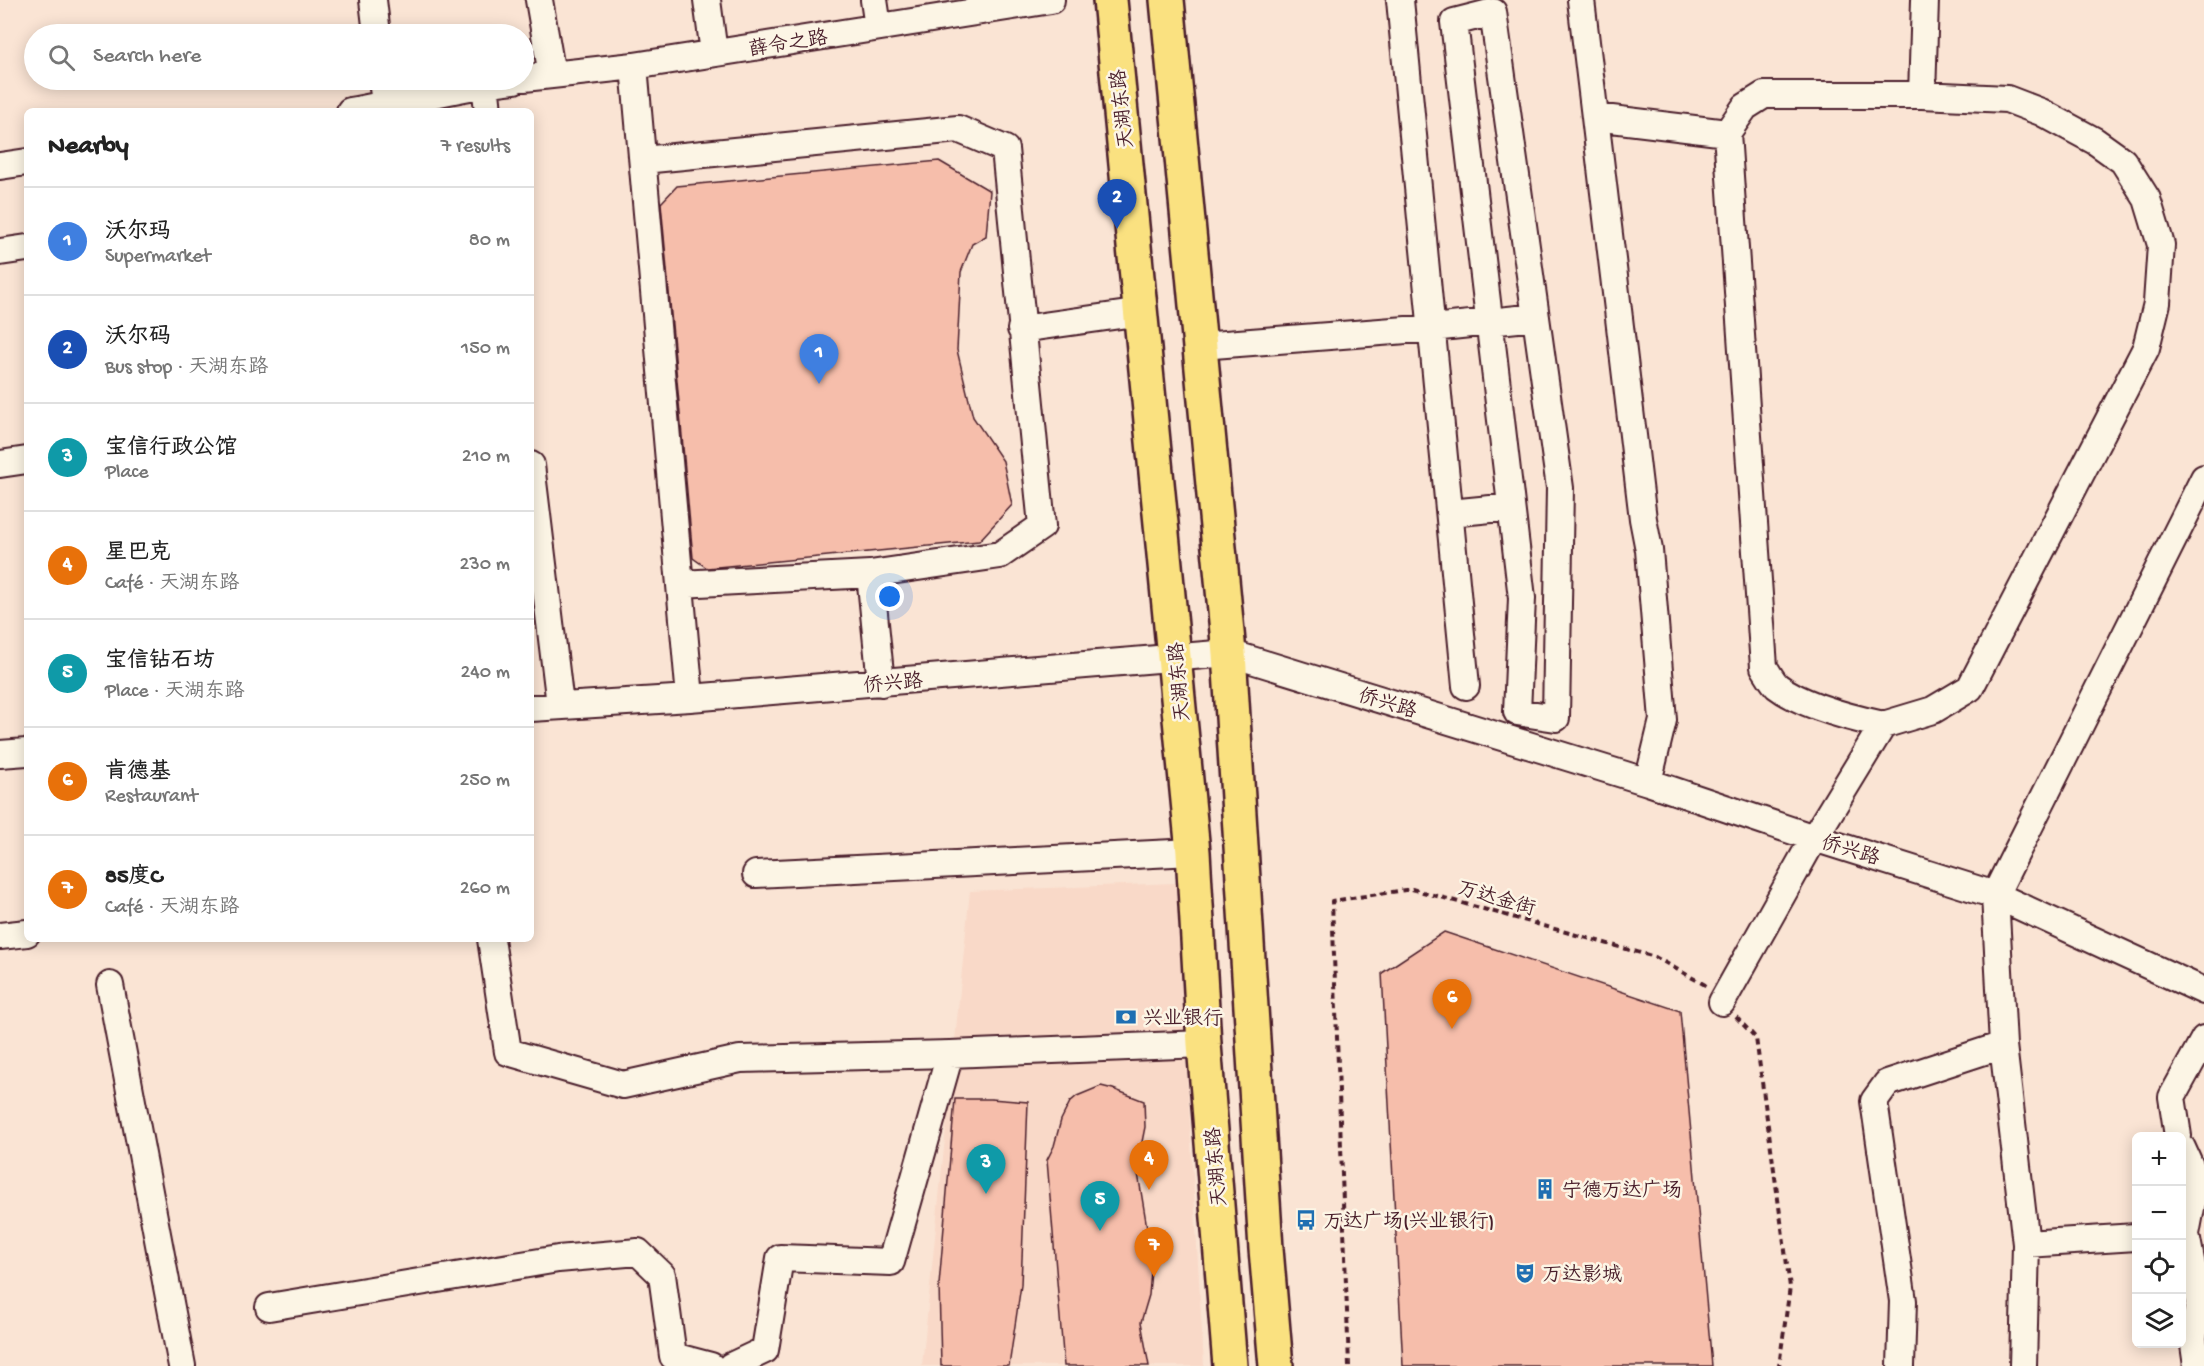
<!DOCTYPE html>
<meta charset="utf-8">
<style>
:root{--surface:#fff;--page:#f6f6f6;--text:#222;--muted:#767676;--line:#e0e0e0;--accent:#1f6fb2}
body{margin:0;font-family:"Gochi Hand","LXGW WenKai TC",sans-serif;background:var(--page);color:var(--text)}
.controls{position:absolute;right:18px;bottom:18px;display:grid;overflow:hidden;border-radius:9px;box-shadow:0 3px 15px #0003}
.controls button{width:54px;height:54px;display:grid;place-items:center;padding:0;border:0;border-bottom:2px solid var(--line);background:var(--surface);color:var(--text);font:30px sans-serif}
.you{position:absolute;left:890px;top:597px;width:21px;height:21px;margin:-15px;border:4px solid #fff;border-radius:50%;background:#1a73e8;box-shadow:0 0 0 9px #1a73e833}
.badge{display:grid;place-items:center;width:39px;height:39px;border-radius:50%;background:var(--accent);color:#fff;font-size:20px;font-weight:700}
.pin{position:absolute;translate:-50% -50px;filter:drop-shadow(0 2px 3px #0008)}
.pin::after{content:'';position:absolute;top:32px;width:21px;height:18px;background:inherit;clip-path:polygon(0 0,100% 0,50% 100%)}
.list{margin:0;padding:0;list-style:none}
h2{display:flex;justify-content:space-between;align-items:center;height:78px;margin:0;padding:0 24px;font-size:26px}
h2 small{font-size:20px;font-weight:400;color:var(--muted)}
.list li{display:grid;grid-template-columns:39px 1fr auto;gap:18px;align-items:center;box-sizing:border-box;height:108px;padding:0 24px;border-top:2px solid var(--line)}
.list b{display:block;font-size:22px;white-space:nowrap}
.list p{margin:0;font-size:20px;white-space:nowrap;color:var(--muted)}
.list em{font-size:20px;font-style:normal;color:var(--muted)}
.icon{flex:none;width:33px;height:33px;fill:none;stroke:currentColor;stroke-width:2;stroke-linecap:round;stroke-linejoin:round}
.map{position:relative;flex:none;width:2204px;height:1366px;overflow:hidden}
.search{position:absolute;background:var(--surface);box-shadow:0 3px 15px #0003;left:24px;top:24px;width:510px;height:66px;display:flex;align-items:center;gap:15px;box-sizing:border-box;padding:0 21px;border-radius:33px;color:var(--muted);font-size:22px}
.panel{position:absolute;background:var(--surface);box-shadow:0 3px 15px #0003;left:24px;top:108px;width:510px;height:834px;border-radius:9px}
.map>svg:first-child{display:block}
</style>
<div class="map">
<svg width="2204" height="1366" viewBox="0 0 2204 1366">
<rect width="100%" height="100%" fill="#fae4d4"/>
<filter id="ink" filterUnits="userSpaceOnUse"><feTurbulence type="fractalNoise" baseFrequency=".0167" numOctaves="2"/><feDisplacementMap in="SourceGraphic" scale="12" xChannelSelector="R" yChannelSelector="G"/><feConvolveMatrix kernelMatrix="1 2 1 2 8 2 1 2 1" color-interpolation-filters="sRGB"/></filter>
<g filter="url(#ink)">
<path fill="#f9d9c8" d="M1176,883L1204,1366H922L970,891Z"/>
<path fill="#f6beab" stroke="#4a1f2b" stroke-width="1.5" d="M939,161L990,191L986,236L972,244L961,272L957,350L973,417L1003,461L1012,505L979,541L707,568L693,558L661,203L677,186Z
M1444,932L1680,1011L1712,1366H1403L1382,973Z
M1101,1086L1113,1089L1144,1101L1145,1127L1137,1167L1152,1258L1149,1295L1141,1322L1149,1366H1064L1047,1160L1054,1146L1061,1120L1070,1102L1077,1096Z
M955,1099H991L1028,1102L1021,1285L1009,1366H941L939,1285Z"/>
<g fill="none" stroke-linecap="round" stroke-linejoin="round">
<g stroke="#4a1f2b" stroke-width="30">
<path id="minor" d="M373,0L377,34
M539,0L552,75
M707,0L714,53
M874,0L878,27
M1400,0L1466,686
M1581,0L1643,519L1649,550L1663,720L1648,782
M1493,12L1560,488L1556,718L1517,712L1522,598L1454,22Z
M634,66L690,698
M524,78L634,66L1051,0
M382,80L386,111
M485,83L488,111
M1922,95L1925,0
M350,111C405,102 459,86 514,80
M1595,117L1727,133
M643,160L958,129L1005,149L1042,526L1000,555L870,574L881,683
M0,166L27,162
M0,252L27,248
M1021,329L1142,312
M1200,346L1432,328L1536,317
M0,464L27,460
M531,465L560,705
M1450,513L1511,507
M680,584L870,574
M531,708L690,698L1229,653L1648,782L1814,838L1995,895L2204,991
M0,754L27,752
M756,874L1193,852
M0,936L27,933
M491,939L508,1052L623,1085L740,1059L950,1054L1204,1044
M110,985L182,1366
M1722,1002L1814,838L1883,725L1933,710L1970,688L2146,348L2157,303L2161,245L2147,199L2123,161L2095,141L2041,112L2007,99L1922,95H1764L1745,107L1727,133L1764,667C1768,673 1772,681 1777,686C1803,706 1851,718 1883,725
M2178,1136L2172,1097L2204,1039
M2182,1148L2191,1168L2193,1197L2186,1234L2199,1303L2193,1338L2197,1366
M2026,1244L2136,1237
M269,1307L558,1259L638,1252L662,1275L673,1356L711,1366
M731,1366L765,1350L780,1258L891,1262L950,1054
M1901,1366L1903,1301L1874,1101L1887,1083L2003,1045
M2023,1366L2026,1244L2003,1045L1995,895L2204,478"/>
</g>
<g stroke="#4a1f2b" stroke-width="38">
<path id="major" d="M1110,0L1193,852L1204,1044L1230,1366
M1167,0L1229,653L1266,1249L1276,1366"/>
</g>
<path stroke="#4a1f2b" stroke-width="4" stroke-dasharray="6 4.5" stroke-linecap="butt" d="M1736,1017L1756,1038L1790,1287L1779,1366
M1349,1366L1332,901L1412,889L1655,957L1707,986"/>
<use href="#minor" stroke="#fcf5e5" stroke-width="26"/>
<use href="#major" stroke="#fae180" stroke-width="33"/>
</g>
</g>
<defs>
<g id="bank-bare" transform="scale(1.62)"><path d="M-6-4H6V4H-6ZM0-2.3a2.3 2.3 0 1 0 0 4.6a2.3 2.3 0 1 0 0-4.6Z" fill="#1f6fb2" stroke="#fcf5e5" stroke-width="2.5" paint-order="stroke"/></g>
<g id="building-bare" transform="scale(1.62)"><path d="M-4-6H4V6H1V3H-1V6H-4ZM-2.5-4.3h1.7v1.8h-1.7ZM.8-4.3h1.7v1.8H.8ZM-2.5-1h1.7V.8h-1.7ZM.8-1h1.7V.8H.8Z" fill="#1f6fb2" stroke="#fcf5e5" stroke-width="2.5" paint-order="stroke"/></g>
<g id="bus-bare" transform="scale(1.62)"><path d="M-5-6H5V4H4V6H2V4H-2V6H-4V4H-5ZM-3.5-4V0h7V-4ZM-3.5 1.2v1.5H-2V1.2ZM2 1.2v1.5H3.5V1.2Z" fill="#1f6fb2" stroke="#fcf5e5" stroke-width="2.5" paint-order="stroke"/></g>
<g id="theatre-bare" transform="scale(1.62)"><path d="M-5-5.5Q0-4 5-5.5V0Q5 5 0 6Q-5 5-5 0ZM-3.3-2.5H-1v1.5H-3.3ZM1-2.5H3.3v1.5H1ZM-2.8 1Q0 5.5 2.8 1Z" fill="#1f6fb2" stroke="#fcf5e5" stroke-width="2.5" paint-order="stroke"/></g>
</defs>
<g fill-rule="evenodd">
<use href="#bank-bare" x="1126" y="1017"/>
<use href="#building-bare" x="1545" y="1189"/>
<use href="#bus-bare" x="1306" y="1220"/>
<use href="#theatre-bare" x="1525" y="1273"/>
</g>
<g text-anchor="middle" stroke-width="5" stroke-linejoin="round" paint-order="stroke">
<g font-size="20" fill="#4a1f2b" stroke="#fcf5e5">
<text transform="translate(788 42) rotate(-9)" y="7">薛令之路</text>
<text transform="translate(1121 109) rotate(-96)" y="7">天湖东路</text>
<text transform="translate(893 682) rotate(-5)" y="7">侨兴路</text>
<text transform="translate(1178 682) rotate(-95)" y="7">天湖东路</text>
<text transform="translate(1388 702) rotate(17)" y="7">侨兴路</text>
<text transform="translate(1851 849) rotate(17)" y="7">侨兴路</text>
<text transform="translate(1497 897) rotate(16)" y="7">万达金街</text>
<text transform="translate(1215 1167) rotate(-95)" y="7">天湖东路</text>
</g>
<g font-size="20" fill="#4a1f2b" stroke="#fcf5e5" text-anchor="start">
<text x="1143" y="1024">兴业银行</text>
<text x="1562" y="1196">宁德万达广场</text>
<text x="1323" y="1227">万达广场(兴业银行)</text>
<text x="1542" y="1280">万达影城</text>
</g>
</g>
</svg>
<div class="controls">
<button>+</button>
<button>−</button>
<button><svg class="icon" aria-label="locate" viewBox="0 0 24 24"><circle cx="12" cy="12" r="6"/><path d="M12 2v4M12 18v4M2 12h4M18 12h4"/></svg></button>
<button><svg class="icon" aria-label="layers" viewBox="0 0 24 24"><path d="M12 4l9 5-9 5-9-5zM3 14l9 5 9-5"/></svg></button>
</div>
<div class="you"></div>
<div class="pin badge" style="left:819px;top:384px;background:#3f7fe0">1</div>
<div class="pin badge" style="left:1117px;top:229px;background:#1a4fb4">2</div>
<div class="pin badge" style="left:986px;top:1194px;background:#0f9aa8">3</div>
<div class="pin badge" style="left:1149px;top:1190px;background:#e8710a">4</div>
<div class="pin badge" style="left:1100px;top:1231px;background:#0f9aa8">5</div>
<div class="pin badge" style="left:1452px;top:1029px;background:#e8710a">6</div>
<div class="pin badge" style="left:1154px;top:1277px;background:#e8710a">7</div>
<div class="search"><svg class="icon" aria-label="search" viewBox="0 0 24 24"><circle cx="10" cy="10" r="6"/><path d="M15 15l6 6"/></svg>Search here</div>
<section class="panel">
<h2>Nearby<small>7 results</small></h2>
<ul class="list">
<li><span class="badge" style="background:#3f7fe0">1</span><div><b>沃尔玛</b><p>Supermarket</p></div><em>80 m</em></li>
<li><span class="badge" style="background:#1a4fb4">2</span><div><b>沃尔码</b><p>Bus stop · 天湖东路</p></div><em>150 m</em></li>
<li><span class="badge" style="background:#0f9aa8">3</span><div><b>宝信行政公馆</b><p>Place</p></div><em>210 m</em></li>
<li><span class="badge" style="background:#e8710a">4</span><div><b>星巴克</b><p>Café · 天湖东路</p></div><em>230 m</em></li>
<li><span class="badge" style="background:#0f9aa8">5</span><div><b>宝信钻石坊</b><p>Place · 天湖东路</p></div><em>240 m</em></li>
<li><span class="badge" style="background:#e8710a">6</span><div><b>肯德基</b><p>Restaurant</p></div><em>250 m</em></li>
<li><span class="badge" style="background:#e8710a">7</span><div><b>85度C</b><p>Café · 天湖东路</p></div><em>260 m</em></li>
</ul>
</section>
</div>
